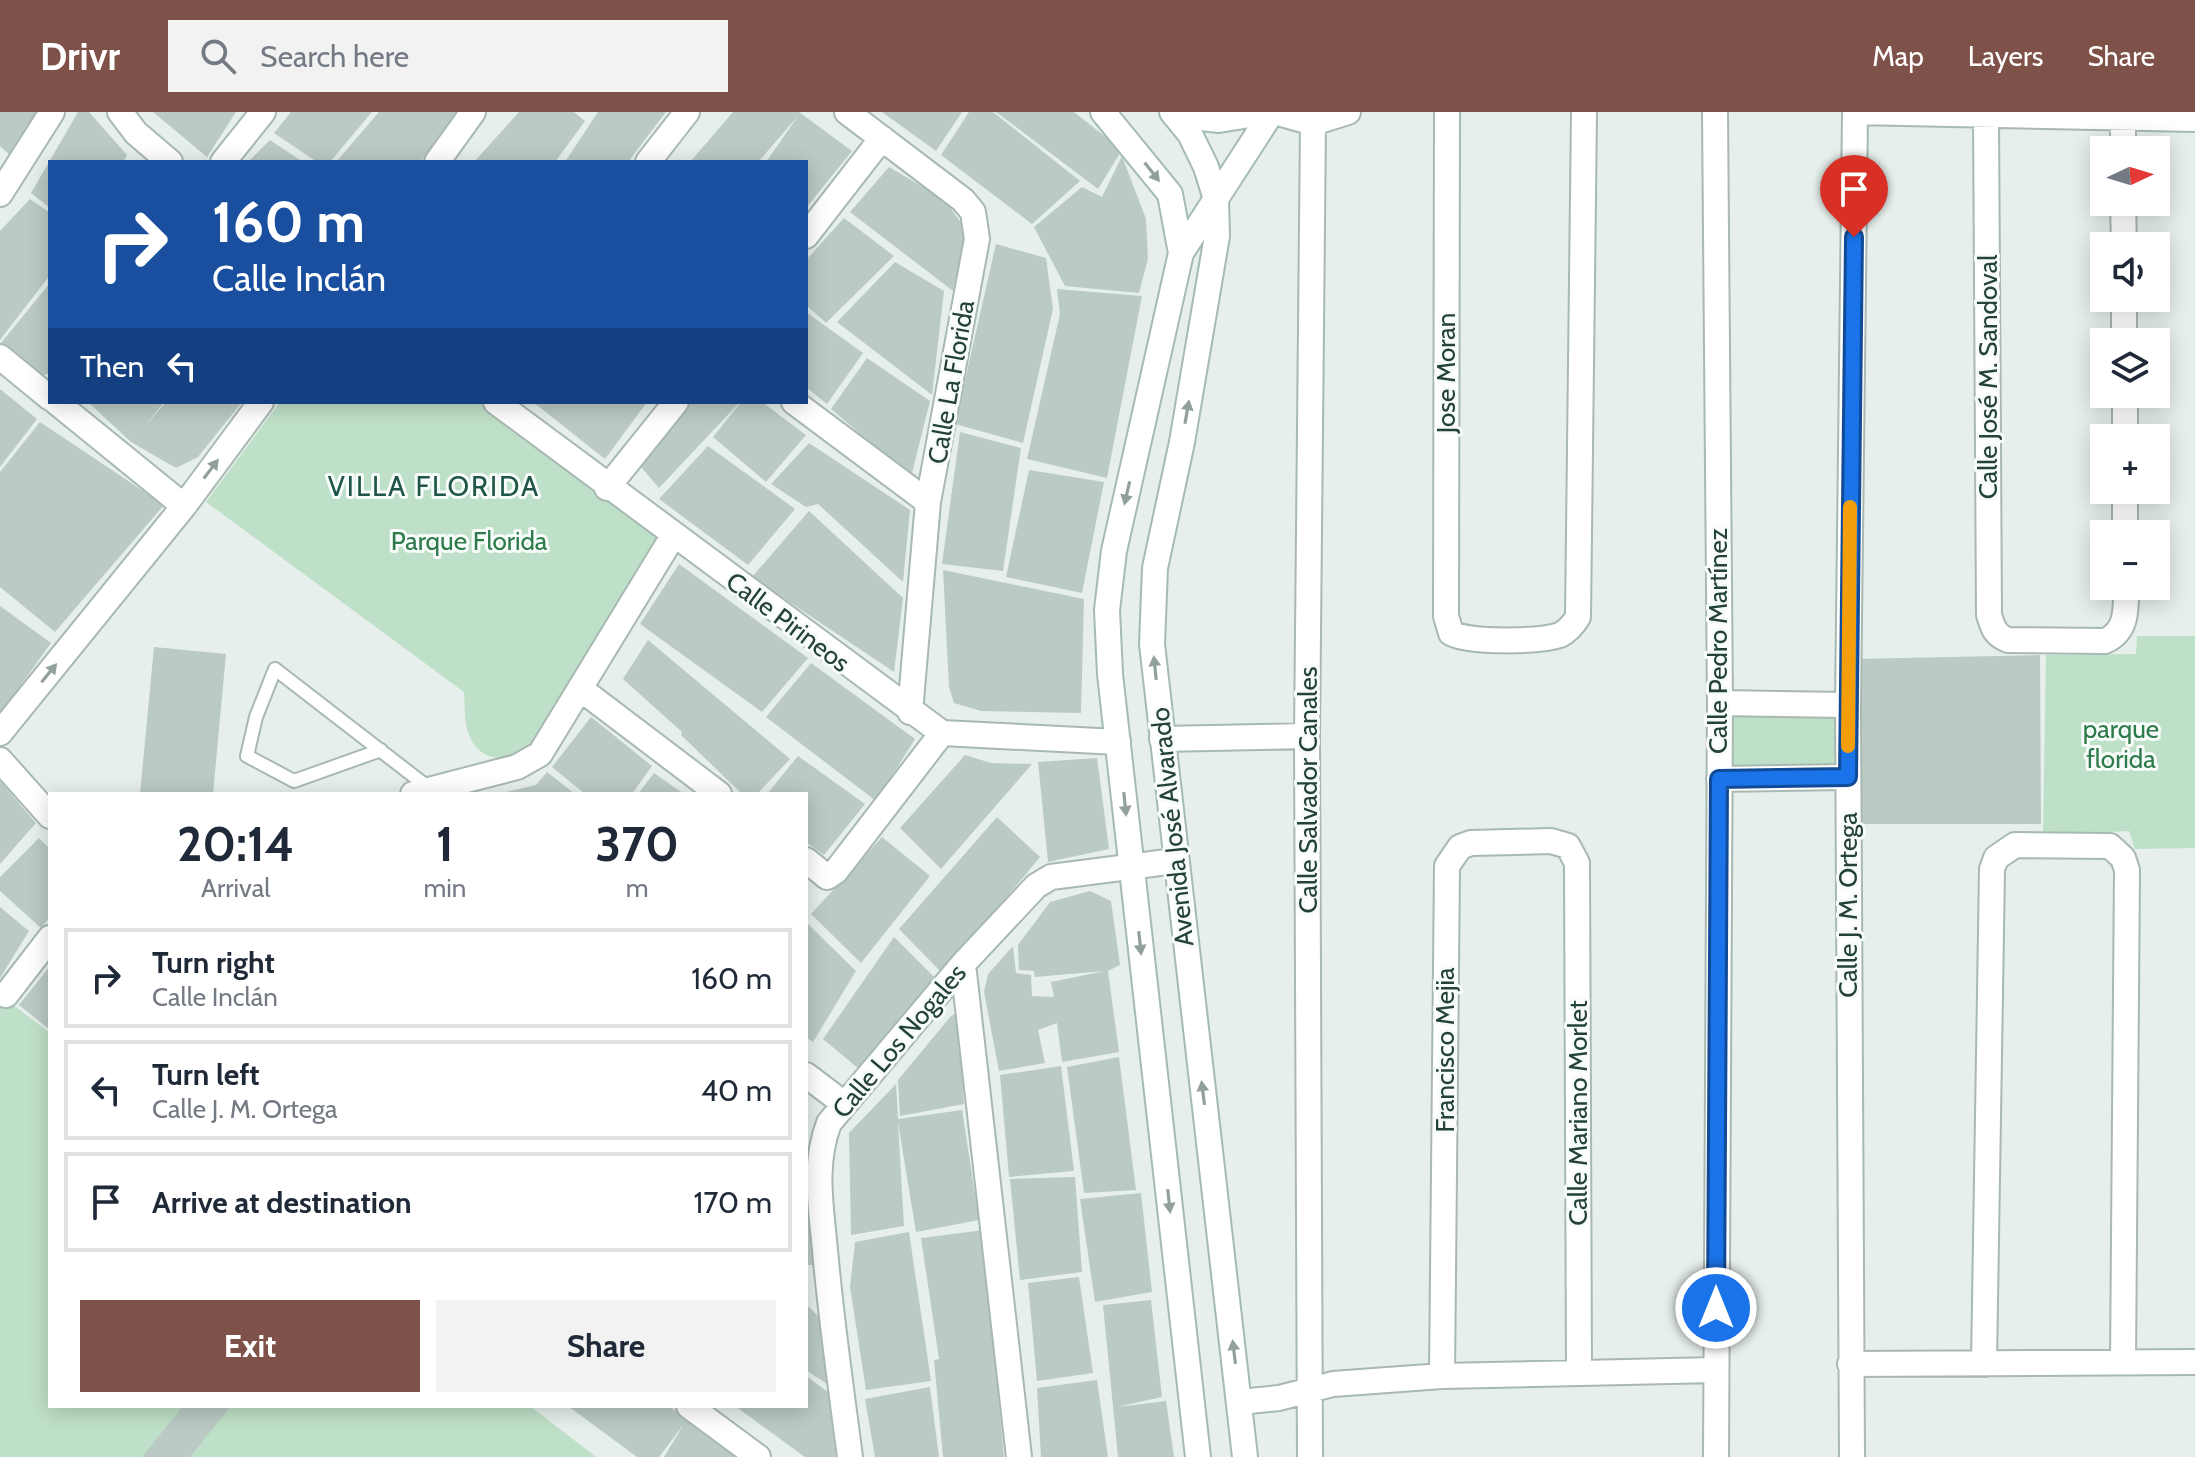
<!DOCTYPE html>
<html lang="en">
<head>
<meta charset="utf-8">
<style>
  body { margin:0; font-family:Cabin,sans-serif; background:#f2f2f3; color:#1f2937; height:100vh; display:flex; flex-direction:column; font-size:30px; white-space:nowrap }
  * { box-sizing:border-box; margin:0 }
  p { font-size:26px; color:#747a83 }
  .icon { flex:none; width:44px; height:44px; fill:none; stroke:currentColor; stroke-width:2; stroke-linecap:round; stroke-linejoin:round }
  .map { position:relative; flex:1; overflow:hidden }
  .details { position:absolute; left:48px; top:680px; width:760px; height:616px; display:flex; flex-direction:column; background:#fff; border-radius:0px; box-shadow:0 4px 20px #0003 }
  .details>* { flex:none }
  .guide { position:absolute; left:48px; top:48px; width:760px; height:244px; border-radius:0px; box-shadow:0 4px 20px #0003; background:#1a4fa0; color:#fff; overflow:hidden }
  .needle { width:52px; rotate:86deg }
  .fabs { position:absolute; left:2090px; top:24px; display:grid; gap:16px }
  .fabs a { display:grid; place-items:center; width:80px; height:80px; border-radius:0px; background:#fff; box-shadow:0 4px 20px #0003; font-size:40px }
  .pin { position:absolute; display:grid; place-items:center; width:68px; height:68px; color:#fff; margin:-82px -34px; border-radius:50% 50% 50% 0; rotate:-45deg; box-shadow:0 0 8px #0007 }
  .pin .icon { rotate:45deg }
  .me { position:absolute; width:88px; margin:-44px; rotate:0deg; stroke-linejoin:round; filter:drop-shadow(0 0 6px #0008) }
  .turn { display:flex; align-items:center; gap:28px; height:168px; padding:0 32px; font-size:36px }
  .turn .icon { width:104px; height:104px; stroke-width:2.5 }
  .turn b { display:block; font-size:56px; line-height:68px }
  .then { display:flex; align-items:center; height:76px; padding:0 32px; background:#0003; gap:16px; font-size:30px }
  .eta { display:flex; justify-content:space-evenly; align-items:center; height:136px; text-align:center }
  .eta b { font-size:48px; font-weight:700; line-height:56px }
  .primary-button { display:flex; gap:16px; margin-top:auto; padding:16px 32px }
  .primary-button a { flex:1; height:92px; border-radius:0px; background:#7f5249; color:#fff; font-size:32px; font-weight:700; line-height:92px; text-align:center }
  .primary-button a+a { background:#f2f2f3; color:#1f2937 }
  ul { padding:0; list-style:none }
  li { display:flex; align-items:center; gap:24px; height:100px; margin:0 16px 12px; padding:0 16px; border:4px solid #e0e1e3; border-radius:0px }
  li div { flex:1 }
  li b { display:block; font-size:30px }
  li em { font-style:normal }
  header { display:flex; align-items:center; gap:48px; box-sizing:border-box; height:112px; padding:0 40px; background:#7f5249; color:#fff }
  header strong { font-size:38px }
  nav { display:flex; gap:44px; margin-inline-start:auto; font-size:28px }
  .search { width:560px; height:72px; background:#f2f2f3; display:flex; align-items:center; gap:20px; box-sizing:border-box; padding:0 28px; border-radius:0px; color:#747a83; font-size:30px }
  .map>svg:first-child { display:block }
  .green { fill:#bfe0c8 }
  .building { fill:#bbcac4 }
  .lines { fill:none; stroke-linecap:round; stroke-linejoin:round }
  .lane-casing { stroke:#a8b8b2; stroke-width:16 }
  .street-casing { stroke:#a8b8b2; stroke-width:28 }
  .secondary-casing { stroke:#a4bbb3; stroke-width:28 }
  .lane { stroke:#fff; stroke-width:12 }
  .street { stroke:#fff; stroke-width:24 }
  .secondary { stroke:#fff; stroke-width:24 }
  .oneway { fill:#92a09c }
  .route-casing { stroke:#114b97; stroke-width:20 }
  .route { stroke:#1a73e8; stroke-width:14 }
  .slow { stroke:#f59e0b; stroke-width:14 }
  .labels { text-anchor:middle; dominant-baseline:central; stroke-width:6; stroke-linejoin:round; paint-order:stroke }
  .street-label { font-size:26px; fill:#24423a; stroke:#f7fbf9 }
  .park-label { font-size:26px; fill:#2d7a4b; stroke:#f7fbf9 }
  .neighbourhood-label { font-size:28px; letter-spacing:2px; fill:#1f5548; stroke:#f7fbf9 }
</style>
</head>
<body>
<header>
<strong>Drivr</strong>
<div class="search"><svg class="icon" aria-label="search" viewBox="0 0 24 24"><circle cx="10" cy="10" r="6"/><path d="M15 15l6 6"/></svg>Search here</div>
<nav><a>Map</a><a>Layers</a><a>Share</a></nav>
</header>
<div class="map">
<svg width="2195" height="1345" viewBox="0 0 2195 1345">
  <rect width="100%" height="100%" fill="#e6efeb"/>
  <!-- green -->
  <path class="green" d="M280 290H492L657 420V435L535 630C514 651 479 654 468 620 464 608 465 593 464 580L206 390Z
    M2137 524H2195V736L2135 737 2129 719 2043 724 2046 543 2136 542Z
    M1720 591 1848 593V665L1719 667Z
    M0 883 50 921V1294H530L596 1345H0Z"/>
  <!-- building -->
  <path class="building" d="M0 0H38L13 46 0 34Z
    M78 0H89L127 43 123 50H50V96L31 81Z
    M153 0H236L207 45Z
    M291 0H372L330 50H317L274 21Z
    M379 0H460L420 50H336Z
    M519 0H574L585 9 555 50H474Z
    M598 0H666L628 50H565Z
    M733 0H799L852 39 806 96V50H766L798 4 758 50H690Z
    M882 0H962L936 39Z
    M969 0H993L1080 69 1032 112 941 43Z
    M996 0H1074L1122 38 1098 77Z
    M270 28 303 50H248Z
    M1122 44 1146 107 1148 147 1139 181 1065 174 1034 115 1082 75 1102 85Z
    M889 55 945 88 966 118 953 179 850 100Z
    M30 87 50 101V163L0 228V119Z
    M844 106 894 144 826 211 806 193V148Z
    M996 132 1046 146 1053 197 1023 331 955 312Z
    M895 150 944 179 932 283 837 210Z
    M50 171V262L38 263 1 231Z
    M1057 177 1142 184 1107 366 1027 347 1060 202Z
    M806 200 863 241 827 292 806 275Z
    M867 246 930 289 911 365 831 297Z
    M0 277 37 307 0 355Z
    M88 290H164L146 313 166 290H242L198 345 176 356 131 330Z
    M533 290H647L605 347Z
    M685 290H740L659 376 636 349Z
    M741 290H762L806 323 766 370 713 325Z
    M40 310 164 393 55 520 0 475V360Z
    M960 320 1021 336 1003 459 942 452Z
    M809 331 910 398 903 470 818 392 806 395 771 372Z
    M708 334 795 397 748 453 659 387Z
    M1029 358 1104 370 1082 481 1006 465Z
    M809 399 903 486 894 560 752 465Z
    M679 452 808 546 762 600 640 512Z
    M943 458 1084 487 1081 601 981 599 954 591 949 575Z
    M0 494 51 531 0 602Z
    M648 528 790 647 757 682H742L681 623 682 620 623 567Z
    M154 535 226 542 213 682H140Z
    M2040 543 2041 712H1857L1856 547Z
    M811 551 915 627 876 689 766 605Z
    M591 605 652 654 632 682H585L552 655Z
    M965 643 991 651 1032 652 941 757 900 716Z
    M798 644 865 692 824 743 806 730V682H767Z
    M1097 646 1109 737 1048 750 1038 650Z
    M547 660 575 682H497L536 673Z
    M654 661 684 682H638Z
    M0 669 36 711 0 752Z
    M997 705 1040 745 943 862 899 817Z
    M882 725 930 764 861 851 811 802Z
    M39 726 50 737V805L41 816 0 779V765Z
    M1090 779 1111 789 1120 853 1108 859 1119 940 1062 950 1057 911 1038 918 1045 951 999 959 984 880 988 862 1013 834 1016 861 1031 863 1032 884 1054 885 1051 870 1105 859 1035 865 1034 859 1019 858 1018 833 1050 790Z
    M0 795 29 819 0 866Z
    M806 810 856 859 813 930 806 925Z
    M894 825 937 868 859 957 823 927Z
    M50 854V918L19 893Z
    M958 900 964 992 900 1004 898 968 951 904Z
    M1119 945 1136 1078 1084 1081 1067 955Z
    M1061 954 1074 1059 1009 1065 1000 963Z
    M896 972 898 1007 962 998 979 1108 916 1120 898 1010 904 1114 851 1123 849 1021Z
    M1075 1065 1082 1160 1020 1168 1010 1067Z
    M1141 1081 1152 1180 1095 1190 1080 1087Z
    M806 1103H808L813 1153H806Z
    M984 1118 1004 1345H943L934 1248 939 1247 921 1126Z
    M909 1120 931 1269 866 1278 850 1175 855 1130Z
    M1079 1165 1093 1261 1037 1269 1028 1171Z
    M1151 1188 1162 1285 1117 1295 1166 1289 1174 1345H1118L1103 1193Z
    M806 1192 819 1205 827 1272 806 1258Z
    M806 1264 828 1280 836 1345H805L735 1294H806Z
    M1097 1268 1108 1345H1041L1037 1276Z
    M930 1275 939 1345H875L865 1287Z
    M183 1294H231L190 1345H142Z
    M568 1294H669L735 1345H664L684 1312 659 1345H637Z"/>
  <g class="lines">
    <!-- lane casing -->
    <g class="lane-casing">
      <path id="lane" d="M381 638 294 669 247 644 256 605 275 557 429 676"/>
    </g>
    <!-- street casing -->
    <g class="street-casing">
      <path id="street" d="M120 0 136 21 170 50
        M847 0 963 88 973 100 977 127 928 390 910 600
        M1275 0 1313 11 1348 0
        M1447 0 1446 504 1451 521C1469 531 1540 530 1560 523 1568 519 1573 513 1578 505L1584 0
        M1715 0 1720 591 1716 1345
        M1855 0 2195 7
        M1986 3 1989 503C1993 516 1995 523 2008 528L2105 529C2128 519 2126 496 2126 474
        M2123 6V38
        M223 50 263 0
        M437 50 473 0
        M648 50 687 0
        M0 82 52 0
        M2123 90 2124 134
        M806 124 882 26
        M2124 186V230
        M0 245 50 286
        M2125 282V326
        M56 290 184 394
        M496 290 942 621 1118 630
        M794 290 928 390
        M607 376 676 290
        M2125 378V422
        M582 578 719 682
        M1720 591 1848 593
        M0 621 184 394 261 290
        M1162 627 1307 624
        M0 648 50 704
        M1719 667 1848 665
        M413 682 517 655 540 642 673 424
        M806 748 827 765 836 759 942 621
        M963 852 1019 1345
        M6 883 50 826
        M806 963 843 991
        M1850 1252 2195 1250
        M1984 1252 1992 757 1996 746 2015 733 2110 734 2123 746 2127 758 2123 1250
        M1442 1264 1447 754 1460 735 1471 731 1551 729 1568 734 1577 751 1579 1261
        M1240 1290 1279 1286 1333 1272 1442 1264 1715 1258
        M689 1294 758 1345
        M850 1345C841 1276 831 1207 825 1138 821 1094 813 1053 829 1011L963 852 1036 774 1051 765 1175 749
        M1310 1345 1307 624 1313 11
        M1852 1345 1848 593 1855 0"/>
    </g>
    <!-- secondary casing -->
    <g class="secondary-casing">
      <path id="secondary" d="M1103 0 1170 82 1181 141 1114 439 1107 498 1110 562 1198 1345
        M1172 0 1190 22 1206 55 1216 87 1217 124 1182 330 1155 456 1152 532 1245 1345
        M1176 3 1219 8 1268 0
        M1181 141 1272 0"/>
    </g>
    <!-- lane -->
    <use href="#lane" class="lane"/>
    <!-- street -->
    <use href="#street" class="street"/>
    <!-- secondary -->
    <use href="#secondary" class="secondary"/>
  </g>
  <!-- one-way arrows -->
  <defs><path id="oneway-solid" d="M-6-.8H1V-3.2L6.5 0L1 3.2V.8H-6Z" transform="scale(2)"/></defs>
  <g class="oneway">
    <use href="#oneway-solid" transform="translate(1152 60) rotate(52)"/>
    <use href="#oneway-solid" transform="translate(1187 300) rotate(-80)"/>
    <use href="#oneway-solid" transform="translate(211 357) rotate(-53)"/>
    <use href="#oneway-solid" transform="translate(1127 381) rotate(103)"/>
    <use href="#oneway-solid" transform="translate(1155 556) rotate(-96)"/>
    <use href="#oneway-solid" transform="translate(49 561) rotate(-51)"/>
    <use href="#oneway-solid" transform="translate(1125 692) rotate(84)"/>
    <use href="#oneway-solid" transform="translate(1140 831) rotate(84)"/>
    <use href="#oneway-solid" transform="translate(1203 981) rotate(-97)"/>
    <use href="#oneway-solid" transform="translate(1169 1089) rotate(84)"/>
    <use href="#oneway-solid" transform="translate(1234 1240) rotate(-97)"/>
  </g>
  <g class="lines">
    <!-- route casing -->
    <g class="route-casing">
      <path id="route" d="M1716 1196 1719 667 1848 665 1854 125"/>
    </g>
    <!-- route -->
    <use href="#route" class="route"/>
    <!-- slow -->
    <path class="slow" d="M1848 634 1850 395"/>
  </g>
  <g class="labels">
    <!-- street labels -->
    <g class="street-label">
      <text transform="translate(1446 261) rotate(-90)">Jose Moran</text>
      <text transform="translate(1988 265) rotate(-90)">Calle José M. Sandoval</text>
      <text transform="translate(951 270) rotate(-80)">Calle La Florida</text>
      <text transform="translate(788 510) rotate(37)">Calle Pirineos</text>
      <text transform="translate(1718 529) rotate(-90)">Calle Pedro Martínez</text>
      <text transform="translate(1308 678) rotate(-90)">Calle Salvador Canales</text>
      <text transform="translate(1172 715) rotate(-96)">Avenida José Alvarado</text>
      <text transform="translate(1848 793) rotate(-90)">Calle J. M. Ortega</text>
      <text transform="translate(899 929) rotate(-50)">Calle Los Nogales</text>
      <text transform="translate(1445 938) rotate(-90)">Francisco Mejia</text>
      <text transform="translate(1578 1001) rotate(-90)">Calle Mariano Morlet</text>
    </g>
    <!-- park labels -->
    <g class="park-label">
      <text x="469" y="429">Parque Florida</text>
      <text x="2121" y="617">parque<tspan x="2121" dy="30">florida</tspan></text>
    </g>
    <!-- neighbourhood labels -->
    <g class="neighbourhood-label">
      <text x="434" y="374">VILLA FLORIDA</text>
    </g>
  </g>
</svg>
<div class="fabs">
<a><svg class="needle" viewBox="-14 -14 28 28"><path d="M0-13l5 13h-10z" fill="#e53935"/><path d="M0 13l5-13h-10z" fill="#747a83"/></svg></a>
<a><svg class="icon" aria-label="sound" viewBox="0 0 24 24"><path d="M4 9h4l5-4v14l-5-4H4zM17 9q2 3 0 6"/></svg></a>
<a><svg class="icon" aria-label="layers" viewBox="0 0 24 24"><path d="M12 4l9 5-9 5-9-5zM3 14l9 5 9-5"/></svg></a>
<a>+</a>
<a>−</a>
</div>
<div class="pin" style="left:1854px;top:125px;background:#d93025"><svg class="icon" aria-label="arrive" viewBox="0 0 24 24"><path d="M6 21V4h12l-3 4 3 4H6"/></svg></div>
<svg class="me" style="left:1716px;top:1196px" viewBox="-20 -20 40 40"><circle r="17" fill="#1a73e8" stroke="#fff" stroke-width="3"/><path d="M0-11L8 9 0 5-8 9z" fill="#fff"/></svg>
<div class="guide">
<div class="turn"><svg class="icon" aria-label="right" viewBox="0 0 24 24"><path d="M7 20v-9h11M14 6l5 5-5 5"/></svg><div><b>160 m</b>Calle Inclán</div></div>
<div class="then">Then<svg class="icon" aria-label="left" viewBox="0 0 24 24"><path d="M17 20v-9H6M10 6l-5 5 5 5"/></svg></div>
</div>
<section class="details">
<div class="eta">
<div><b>20:14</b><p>Arrival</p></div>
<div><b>1</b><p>min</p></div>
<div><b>370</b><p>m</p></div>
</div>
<ul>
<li><svg class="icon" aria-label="right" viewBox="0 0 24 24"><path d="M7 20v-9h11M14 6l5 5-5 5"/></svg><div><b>Turn right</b><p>Calle Inclán</p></div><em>160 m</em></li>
<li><svg class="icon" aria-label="left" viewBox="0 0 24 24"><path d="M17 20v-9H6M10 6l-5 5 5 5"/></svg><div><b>Turn left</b><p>Calle J. M. Ortega</p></div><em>40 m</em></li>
<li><svg class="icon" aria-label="arrive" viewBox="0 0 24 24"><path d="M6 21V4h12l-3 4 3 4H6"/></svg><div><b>Arrive at destination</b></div><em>170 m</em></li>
</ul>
<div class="primary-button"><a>Exit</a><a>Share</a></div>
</section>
</div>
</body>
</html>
